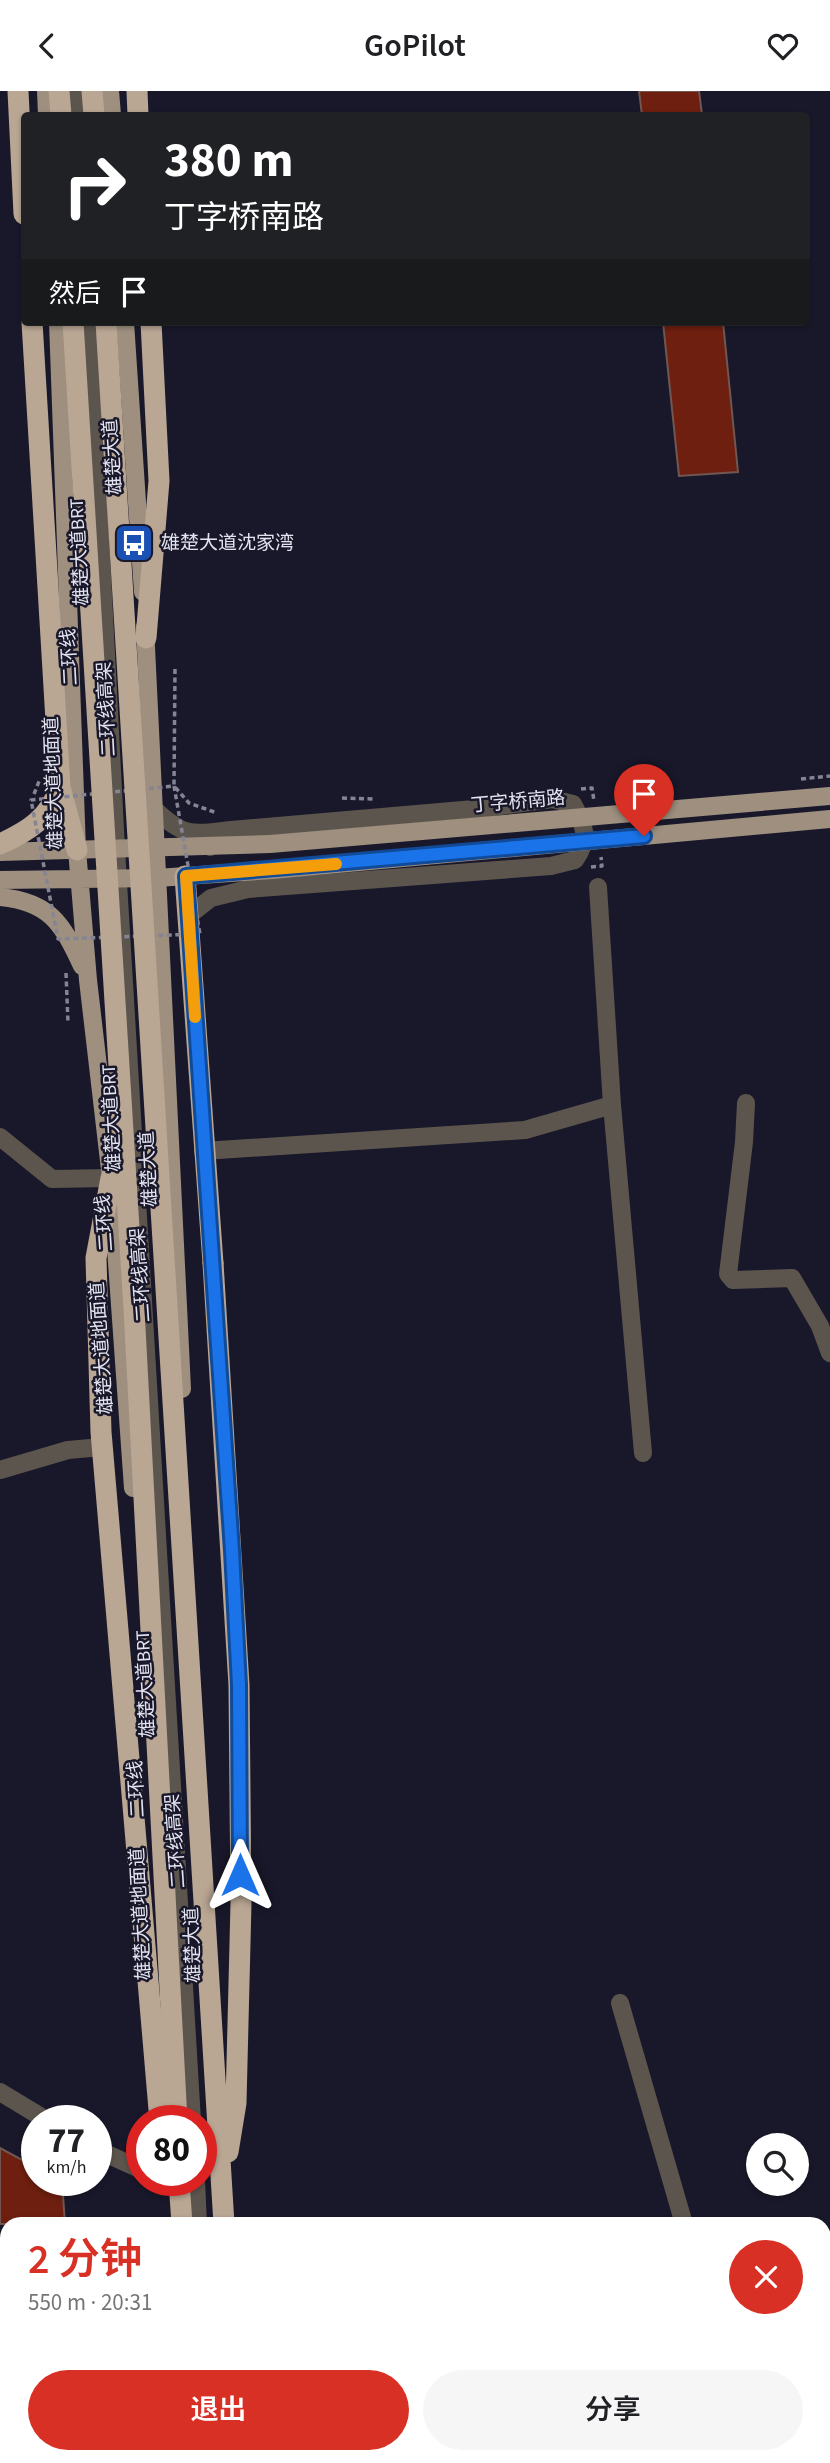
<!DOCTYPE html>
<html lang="zh">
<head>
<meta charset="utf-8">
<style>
  body { margin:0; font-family:"Source Sans 3","Noto Sans SC",sans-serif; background:#f6f6f6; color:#202124; height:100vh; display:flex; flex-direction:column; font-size:26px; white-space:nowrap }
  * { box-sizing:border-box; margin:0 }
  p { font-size:23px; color:#757577 }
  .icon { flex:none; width:38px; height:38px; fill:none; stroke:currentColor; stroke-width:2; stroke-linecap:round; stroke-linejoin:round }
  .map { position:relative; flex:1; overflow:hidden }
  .sheet { position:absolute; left:0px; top:2126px; width:831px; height:247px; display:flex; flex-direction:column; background:#fff; border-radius:21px 21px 0 0; box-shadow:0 2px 5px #0004 }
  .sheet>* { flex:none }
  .banner { position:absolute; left:21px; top:21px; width:789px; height:214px; border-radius:7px; box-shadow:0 2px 5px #0004; background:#202124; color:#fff; overflow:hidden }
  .fabs { position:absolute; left:746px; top:2042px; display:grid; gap:14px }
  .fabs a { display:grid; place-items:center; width:63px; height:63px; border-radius:50%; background:#fff; box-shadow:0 2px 5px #0004; font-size:35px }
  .speed { position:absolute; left:21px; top:2014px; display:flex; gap:14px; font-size:35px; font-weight:700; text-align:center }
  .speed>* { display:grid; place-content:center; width:91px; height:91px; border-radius:50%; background:#fff; box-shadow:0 2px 5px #0004; line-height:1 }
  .speed small { font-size:18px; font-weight:400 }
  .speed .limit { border:10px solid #d22; background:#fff; color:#111 }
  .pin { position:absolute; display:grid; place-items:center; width:60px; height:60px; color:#fff; margin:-72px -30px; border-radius:50% 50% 50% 0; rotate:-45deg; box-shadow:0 0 7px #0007 }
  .pin .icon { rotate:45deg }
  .me { position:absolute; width:77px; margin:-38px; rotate:0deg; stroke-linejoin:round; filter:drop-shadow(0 0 5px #0008) }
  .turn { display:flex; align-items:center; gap:24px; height:147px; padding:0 28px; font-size:32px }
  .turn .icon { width:91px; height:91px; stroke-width:2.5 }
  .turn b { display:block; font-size:49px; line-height:60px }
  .then { display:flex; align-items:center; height:66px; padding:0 28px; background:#0003; gap:14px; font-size:26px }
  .round { display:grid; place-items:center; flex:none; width:74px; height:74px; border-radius:37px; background:#f6f6f6 }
  .summary { display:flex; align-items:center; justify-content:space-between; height:119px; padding:0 28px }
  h1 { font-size:42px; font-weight:600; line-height:52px; color:#d93025 }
  .button { display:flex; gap:14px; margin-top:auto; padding:14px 28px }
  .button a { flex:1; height:80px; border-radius:42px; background:#d93025; color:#fff; font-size:28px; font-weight:600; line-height:80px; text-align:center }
  .button a+a { background:#f6f6f6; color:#202124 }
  header { display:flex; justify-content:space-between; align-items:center; height:91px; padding:0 28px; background:#fff; font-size:32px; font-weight:600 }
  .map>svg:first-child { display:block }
  .building { fill:#6e1f0f; stroke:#705751; stroke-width:2 }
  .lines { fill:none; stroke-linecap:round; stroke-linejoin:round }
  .path { stroke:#848493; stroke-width:3.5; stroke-dasharray:5 3.5; stroke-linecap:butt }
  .minor { stroke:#5c554d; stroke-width:18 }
  .major { stroke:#9e8f7f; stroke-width:18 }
  .highway { stroke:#b9a693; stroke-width:21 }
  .path-bridge { stroke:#848493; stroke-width:3.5; stroke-dasharray:5 3.5; stroke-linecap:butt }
  .major-bridge { stroke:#9e8f7f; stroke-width:18 }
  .highway-bridge { stroke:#b9a693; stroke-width:21 }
  .route-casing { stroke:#114b97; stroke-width:18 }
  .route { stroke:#1a73e8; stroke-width:12 }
  .slow { stroke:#f59e0b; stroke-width:12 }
  .labels { text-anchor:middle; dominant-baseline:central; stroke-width:5; stroke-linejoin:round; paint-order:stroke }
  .street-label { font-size:19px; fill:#e3e3f0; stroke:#19182a }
  .poi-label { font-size:19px; fill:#e3e3f0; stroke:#19182a; text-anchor:start }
</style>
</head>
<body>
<header><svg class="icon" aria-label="back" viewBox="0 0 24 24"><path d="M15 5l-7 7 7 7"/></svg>GoPilot<svg class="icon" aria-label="heart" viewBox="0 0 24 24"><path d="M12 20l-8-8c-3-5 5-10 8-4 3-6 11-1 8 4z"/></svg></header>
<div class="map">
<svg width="830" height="2372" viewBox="0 0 830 2372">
  <rect width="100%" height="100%" fill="#19182a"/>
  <!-- building -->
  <path class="building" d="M639 0H699L702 24H642Z
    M663 231H723L738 381 679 385Z
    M0 2057 37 2077V2090H62L65 2133H0Z"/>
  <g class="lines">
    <!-- path -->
    <path class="path" d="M175 578 174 695 189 712 217 722
      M801 688 830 685
      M581 698 592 697 594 710
      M34 703 40 688
      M342 707 374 708
      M591 776 602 775 601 766
      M66 882 68 932"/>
    <!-- minor -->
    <path class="minor" d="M77 0 78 24
      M89 231 116 758 192 2030
      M154 718C185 747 191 743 231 739
      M598 796 612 1014 643 1362
      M188 825 211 807 248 798 551 775 575 769C590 747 585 735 573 713L552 708 486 717 231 739 210 756
      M746 1012 744 1051 728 1183 733 1189 792 1187 820 1235 830 1262
      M0 1046 52 1088 111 1087
      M203 1060 525 1039 612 1014
      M0 1379 68 1359 102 1356
      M620 1912 684 2133
      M0 2001 48 2030
      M96 2058 142 2079
      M196 2090 198 2133
      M0 2212H7
      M212 2366V2372
      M740 2366 741 2372"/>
    <!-- major -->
    <path class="major" d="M46 0 47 24
      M110 0 112 24
      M58 231 77 759 88 889 111 1087 133 1397
      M125 231 143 501
      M145 536 182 1298
      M0 761 270 753
      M0 789 157 787 272 779
      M0 806C50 811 62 832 82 875
      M186 2366V2372"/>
    <!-- highway -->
    <path class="highway" d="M18 0 24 123
      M59 0 61 24
      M92 0 94 24
      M137 0 138 24
      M32 231 60 696 77 759
      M146 547 159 390 151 231
      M0 753C29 740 49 727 60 696
      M185 785 213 1172
      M111 1087 96 1167 101 1341 160 2030
      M179 2090 182 2133
      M200 2366V2372
      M235 2366V2372"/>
    <!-- path-bridge -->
    <path class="path-bridge" d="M174 695 200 843 58 848 31 709Z"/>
    <!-- major-bridge -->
    <path class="major-bridge" d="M270 753 830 705
      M272 779 830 728"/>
    <!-- highway-bridge -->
    <path class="highway-bridge" d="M73 231 134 1218 177 2030
      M106 231 224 2133
      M213 1172 239 1594 241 1812 236 2012 228 2061"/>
  </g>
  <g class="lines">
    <!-- route casing -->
    <g class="route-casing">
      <path id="route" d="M240 1784 239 1594 232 1460 186 785 644 745"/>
    </g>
    <!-- route -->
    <use href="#route" class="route"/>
    <!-- slow -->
    <path class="slow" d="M195 926 186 785 336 773"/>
  </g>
  <!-- icons -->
  <defs>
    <g id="bus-square" transform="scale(2.0125)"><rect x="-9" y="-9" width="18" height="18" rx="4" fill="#1a4fb4" stroke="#19182a"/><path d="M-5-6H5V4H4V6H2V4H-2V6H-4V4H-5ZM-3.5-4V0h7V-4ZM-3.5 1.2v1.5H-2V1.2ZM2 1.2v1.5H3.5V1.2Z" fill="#fff"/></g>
  </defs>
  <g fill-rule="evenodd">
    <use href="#bus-square" x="134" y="452"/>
  </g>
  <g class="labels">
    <!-- street labels -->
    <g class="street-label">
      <text transform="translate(113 366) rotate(-94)">雄楚大道</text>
      <text transform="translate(80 461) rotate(-93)">雄楚大道BRT</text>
      <text transform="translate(70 566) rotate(-93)">二环线</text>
      <text transform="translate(107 618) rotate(-93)">二环线高架</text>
      <text transform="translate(54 692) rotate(-92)">雄楚大道地面道</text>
      <text transform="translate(518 711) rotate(-5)">丁字桥南路</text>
      <text transform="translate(112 1027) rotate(-93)">雄楚大道BRT</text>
      <text transform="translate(149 1078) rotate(-93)">雄楚大道</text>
      <text transform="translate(105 1132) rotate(-94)">二环线</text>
      <text transform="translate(141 1184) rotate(-94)">二环线高架</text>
      <text transform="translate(102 1257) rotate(-94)">雄楚大道地面道</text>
      <text transform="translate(146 1593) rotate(-93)">雄楚大道BRT</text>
      <text transform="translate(137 1698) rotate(-93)">二环线</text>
      <text transform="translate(176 1750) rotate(-94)">二环线高架</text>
      <text transform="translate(141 1823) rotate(-93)">雄楚大道地面道</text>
      <text transform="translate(193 1854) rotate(-92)">雄楚大道</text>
    </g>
    <!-- poi labels -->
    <g class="poi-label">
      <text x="161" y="452">雄楚大道沈家湾</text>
    </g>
  </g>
</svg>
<div class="fabs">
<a><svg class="icon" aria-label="search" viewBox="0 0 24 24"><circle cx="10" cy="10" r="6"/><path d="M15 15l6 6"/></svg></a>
</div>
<div class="speed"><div>77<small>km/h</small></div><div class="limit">80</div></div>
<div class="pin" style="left:644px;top:745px;background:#d93025"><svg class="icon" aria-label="arrive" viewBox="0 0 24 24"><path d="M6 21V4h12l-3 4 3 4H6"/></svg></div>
<svg class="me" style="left:240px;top:1784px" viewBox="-20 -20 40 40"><path d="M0-17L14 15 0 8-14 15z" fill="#1a73e8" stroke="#fff" stroke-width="4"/></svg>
<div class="banner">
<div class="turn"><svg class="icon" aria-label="right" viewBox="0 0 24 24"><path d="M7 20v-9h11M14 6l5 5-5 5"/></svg><div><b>380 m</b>丁字桥南路</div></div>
<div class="then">然后<svg class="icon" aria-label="arrive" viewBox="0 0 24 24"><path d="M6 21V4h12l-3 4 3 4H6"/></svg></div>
</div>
<section class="sheet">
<div class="summary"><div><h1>2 分钟</h1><p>550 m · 20:31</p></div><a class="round" style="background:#d93025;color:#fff"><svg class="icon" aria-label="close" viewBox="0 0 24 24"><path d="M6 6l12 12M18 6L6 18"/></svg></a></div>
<div class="button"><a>退出</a><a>分享</a></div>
</section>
</div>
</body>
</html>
